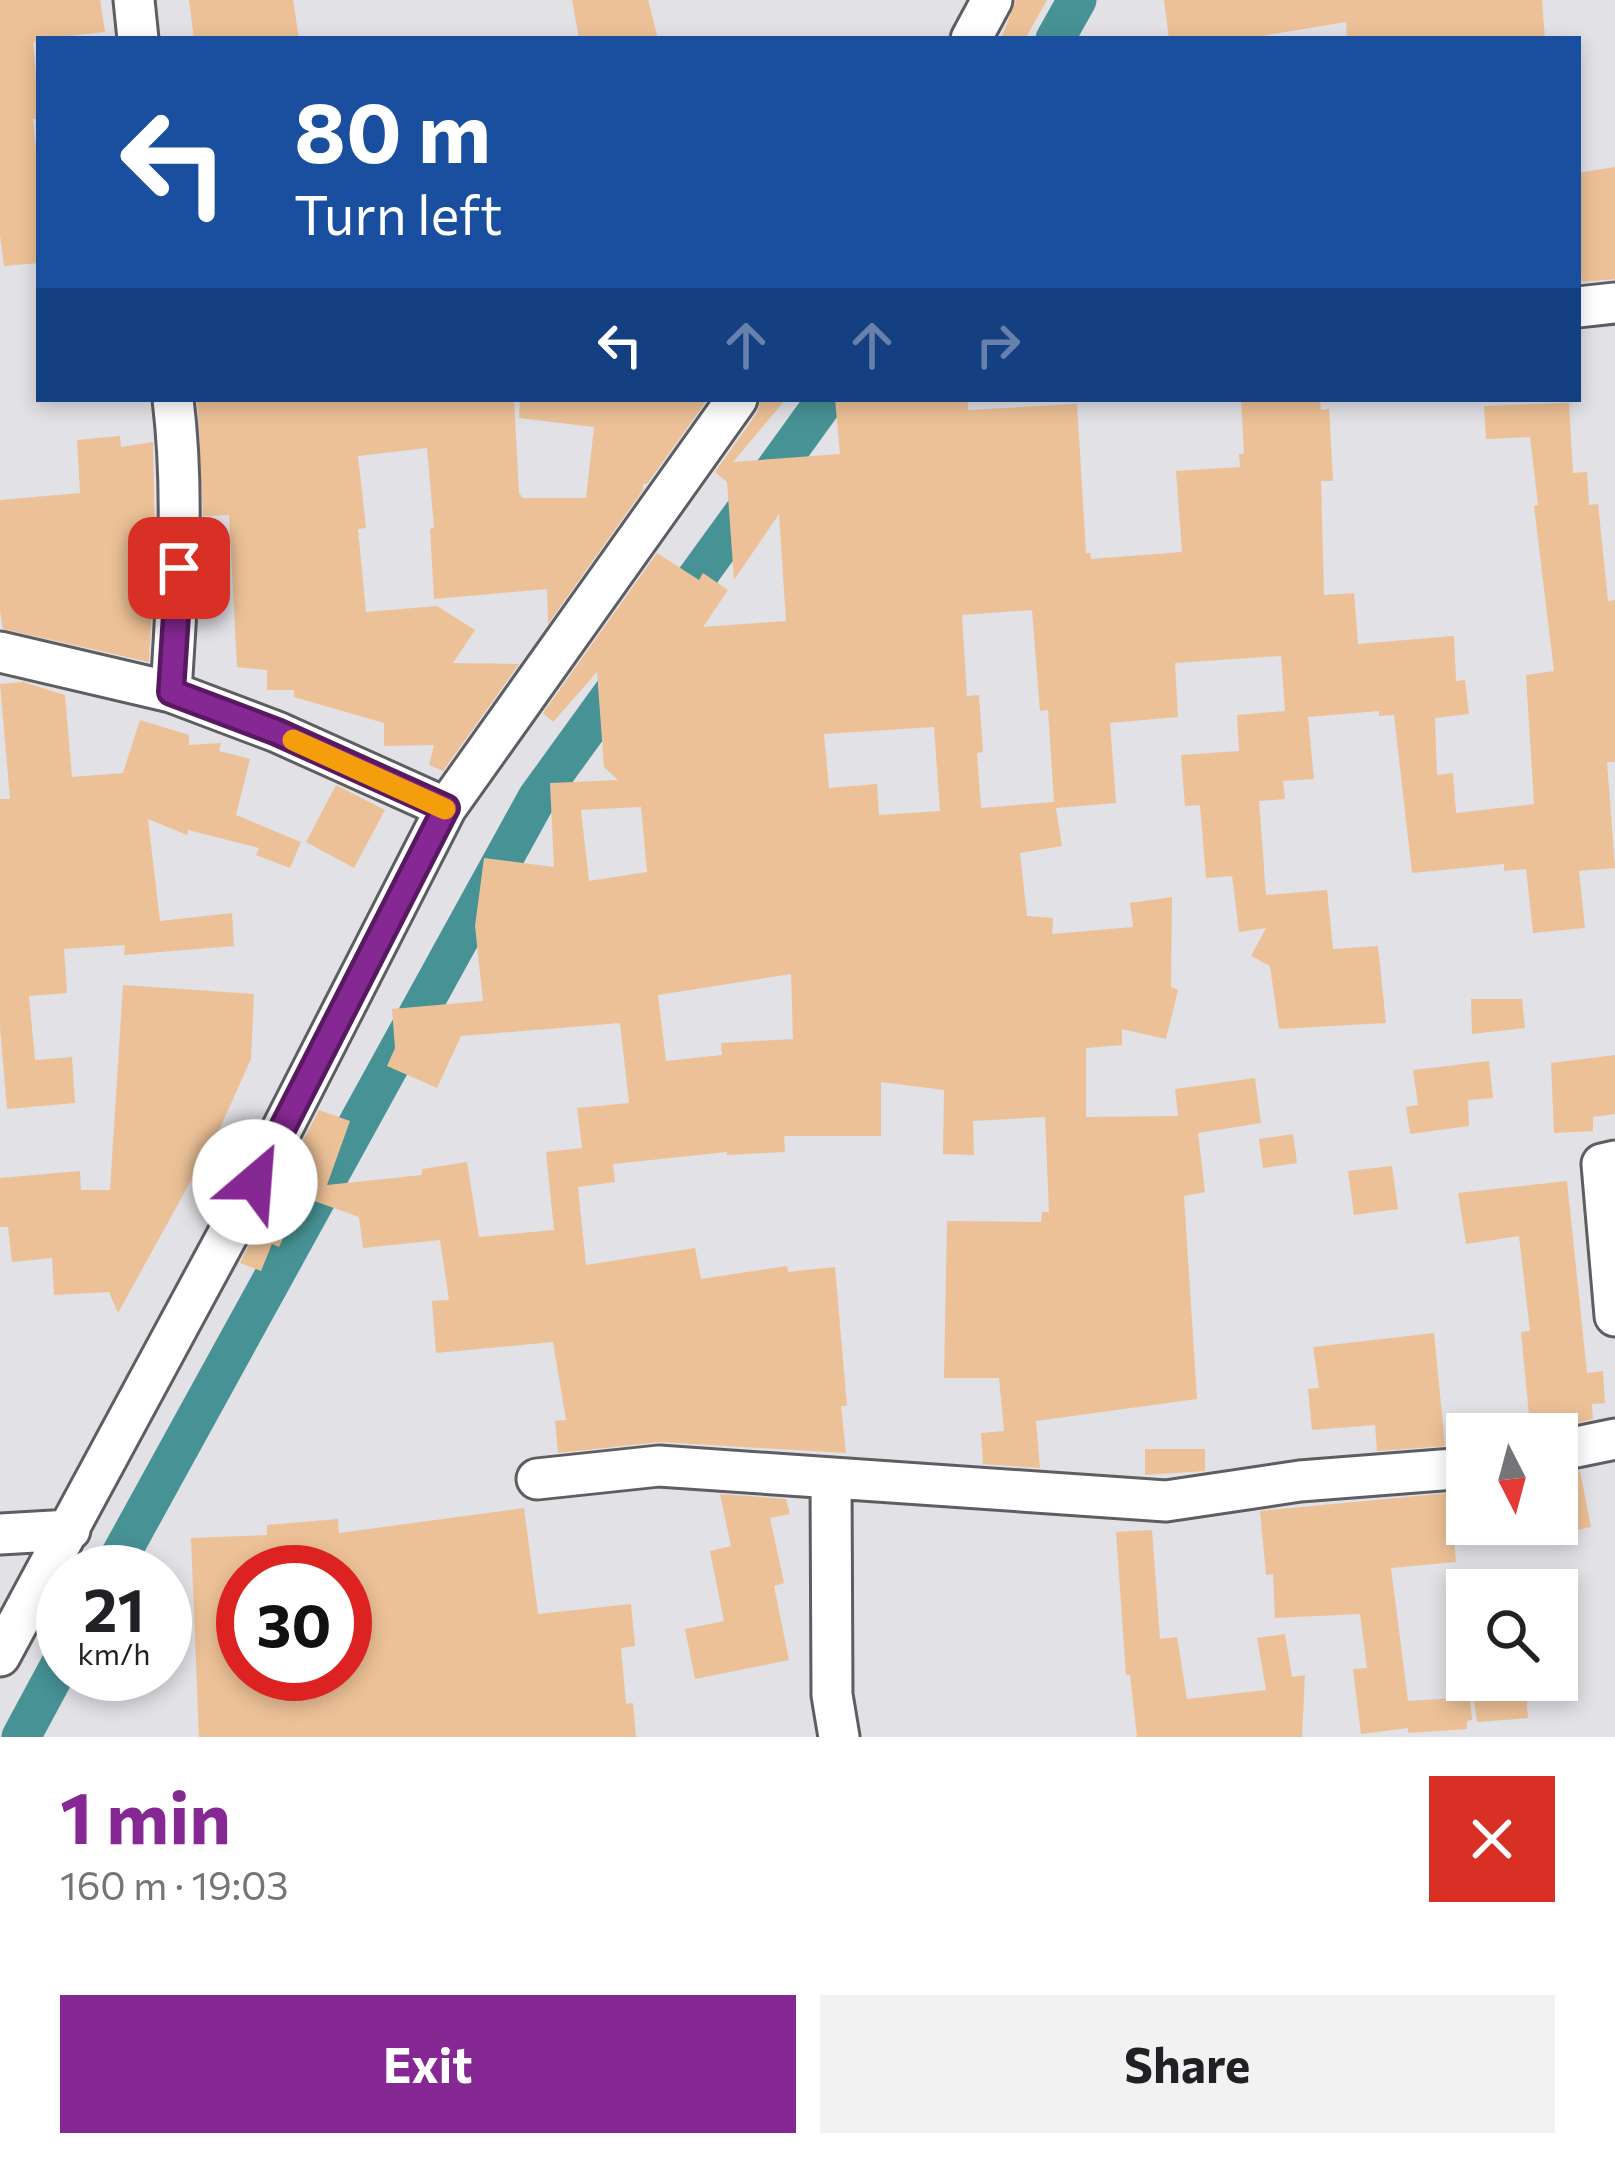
<!DOCTYPE html>
<html lang="en">
<head>
<meta charset="utf-8">
<style>
  body { margin:0; font-family:Commissioner,sans-serif; background:#f2f2f2; color:#202124; height:100vh; display:flex; flex-direction:column; font-size:45px; white-space:nowrap }
  * { box-sizing:border-box; margin:0 }
  p { font-size:39px; color:#757577 }
  .icon { flex:none; width:66px; height:66px; fill:none; stroke:currentColor; stroke-width:2; stroke-linecap:round; stroke-linejoin:round }
  .map { position:relative; height:1737px; overflow:hidden }
  .drawer { display:flex; flex-direction:column; background:#fff; flex:1 }
  .drawer>* { flex:none }
  .top-card { position:absolute; left:36px; top:36px; width:1545px; height:366px; border-radius:0px; box-shadow:0 6px 18px #0003; background:#1a4fa0; color:#fff; overflow:hidden }
  .needle { width:78px; rotate:174deg }
  .fabs { position:absolute; left:1446px; top:1413px; display:grid; gap:24px }
  .fabs a { display:grid; place-items:center; width:132px; height:132px; border-radius:0px; background:#fff; box-shadow:0 6px 18px #0003; font-size:60px }
  .speed { position:absolute; left:36px; top:1545px; display:flex; gap:24px; font-size:60px; font-weight:700; text-align:center }
  .speed>* { display:grid; place-content:center; width:156px; height:156px; border-radius:50%; background:#fff; box-shadow:0 6px 18px #0003; line-height:1 }
  .speed small { font-size:30px; font-weight:400 }
  .speed .limit { border:18px solid #d22; background:#fff; color:#111 }
  .pin { position:absolute; display:grid; place-items:center; width:102px; height:102px; color:#fff; margin:-51px; border-radius:24px; box-shadow:0 6px 18px #0006 }
  .me { position:absolute; width:132px; margin:-66px; rotate:27deg; stroke-linejoin:round; filter:drop-shadow(0 0 9px #0008) }
  .turn { display:flex; align-items:center; gap:42px; height:252px; padding:0 60px; font-size:54px }
  .turn .icon { width:156px; height:156px; stroke-width:2.5 }
  .turn b { display:block; font-size:84px; line-height:102px }
  .lanes { display:flex; align-items:center; height:114px; padding:0 60px; background:#0003; justify-content:center; gap:60px; direction:ltr }
  .lanes .off { opacity:.35 }
  .round { display:grid; place-items:center; flex:none; width:126px; height:126px; border-radius:0px; background:#f2f2f2 }
  .head { display:flex; align-items:center; justify-content:space-between; height:204px; padding:0 60px }
  h1 { font-size:72px; font-weight:700; line-height:90px; color:#862893 }
  .action { display:flex; gap:24px; margin-top:auto; padding:24px 60px }
  .action a { flex:1; height:138px; border-radius:0px; background:#862893; color:#fff; font-size:48px; font-weight:700; line-height:138px; text-align:center }
  .action a+a { background:#f2f2f2; color:#202124 }
  .map>svg:first-child { display:block }
  .lines { fill:none; stroke-linecap:round; stroke-linejoin:round }
  .canal { stroke:#479295; stroke-width:39 }
  .building { fill:#ecc197; fill-rule:evenodd }
  .minor-casing { stroke:#5e5e62; stroke-width:45 }
  .minor { stroke:#fff; stroke-width:39 }
  .route-casing { stroke:#571a60; stroke-width:30 }
  .route { stroke:#862893; stroke-width:21 }
  .slow { stroke:#f59e0b; stroke-width:21 }
</style>
</head>
<body>
<div class="map">
<svg width="1615" height="1737" viewBox="0 0 1615 1737">
  <rect width="100%" height="100%" fill="#e1e1e6"/>
  <g class="lines">
    <!-- canal -->
    <path class="canal" d="M1055 39 1077 0
      M666 620 826 399
      M111 1572 537 798 631 668
      M21 1737 63 1659"/>
  </g>
  <!-- building -->
  <path class="building" d="M0 0H100L105 32 39 39 33 43 39 109V119H33L39 178V263L4 266 0 235Z
    M189 0H293L299 39H194Z
    M572 0H648L658 39H579Z
    M1016 0H1047L1025 39H1001Z
    M1164 0H1542L1545 39H1347L1346 22 1243 39H1169Z
    M1615 167V279L1582 282 1578 258V173Z
    M197 399H514L519 493 523 498H586L594 427 519 418 520 399H708L647 484H643V490L548 624 547 589 434 599 430 529 434 528 427 448 358 456 366 528 358 529 366 612 437 606 475 630 453 663 519 664 443 771 429 765 434 745 384 746V723L294 697V690H267V670L237 667 229 515 203 516Z
    M761 399H786L733 462 840 454 835 399 968 401V410L1077 404 1086 553H1090L1091 559 1182 552 1176 471 1240 467 1239 454H1244L1241 399H1320L1321 410 1329 409 1333 481H1321L1324 595 1354 593 1358 644 1454 636 1456 681 1465 680 1469 714 1435 718 1437 775 1453 773 1456 813 1534 804 1526 675 1554 671 1534 506 1538 505 1530 437 1486 439 1484 406 1569 403 1573 473 1587 472 1589 505 1598 504 1608 601 1615 600V762H1607L1615 868 1579 871 1585 928 1533 933 1526 869 1504 871V864L1412 873 1394 715 1379 716V711L1308 717 1314 779 1283 781 1285 799 1259 801 1266 895 1327 890 1333 949 1378 946 1386 1023 1279 1029 1270 966 1251 956 1266 928 1239 932 1232 876 1206 878 1200 805 1185 806 1181 755 1239 751 1237 715 1285 711 1281 656 1175 663 1178 717 1110 723 1116 803 1056 808 1062 846 1020 853 1027 916 1053 918 1052 934 1133 927 1130 903 1172 897 1171 987 1178 990 1166 1039 1122 1029V1045L1086 1048V1117L1178 1116 1175 1089 1255 1078 1261 1123 1198 1133 1205 1192 1184 1196 1197 1399 1036 1421 1040 1468 983 1464 981 1433 1004 1431 999 1378H944L947 1221 1041 1222 1042 1212H1049L1045 1117 973 1121 974 1155 943 1154 944 1090 881 1082V1136H784L785 1152 727 1155V1152L613 1164 615 1182 578 1187 586 1265 695 1248 701 1279 787 1266 788 1272 835 1267 847 1406H841L846 1453 660 1442 558 1453 555 1421 566 1420 553 1342 436 1353 432 1301 449 1300 440 1240 363 1248 359 1217 303 1197 279 1247 272 1244 261 1271 240 1263 319 1110 350 1121 327 1185 422 1175V1169L467 1162 479 1237 554 1230 546 1152 582 1148 577 1108 629 1103 620 1023 461 1036 437 1088 387 1066 395 1048 392 1009 483 1001 475 926 484 858 554 867 550 783 618 780 604 767 597 672 553 722 543 713 657 553 699 580 703 573 728 590 703 627 786 621 779 514 734 580 727 482 715 472 757 413ZM1032 610 1040 711 1048 710 1054 802 981 808 977 753 983 752 979 695 967 696 962 615ZM934 727 940 811 879 815 877 784 829 788 824 734ZM641 807 647 872 589 881 581 810ZM791 974 793 1039 721 1043 722 1055 666 1061 658 995Z
    M120 436 121 447 153 442 155 545 149 662 3 629 0 611V500L80 493 77 440Z
    M23 682 65 695 72 777 123 773 140 720 189 735V745L221 743 219 751 250 759 236 815 301 842 290 868 256 855 259 848 188 830 187 835 148 819 160 921 232 913 234 946 124 955 125 945 64 949 67 993 29 996 35 1060 72 1057 75 1103 7 1109 0 1027V799H10L0 684Z
    M336 785 385 810 354 868 306 842Z
    M123 985 254 994 251 1059 220 1128 118 1313 109 1292 54 1295 52 1258 12 1262 8 1227H0V1178L80 1171 81 1190H110Z
    M1471 999H1522L1525 1028 1472 1034Z
    M1615 1055V1114L1593 1117V1131L1554 1133 1551 1063Z
    M1489 1061 1493 1098 1468 1100 1469 1126 1410 1134 1406 1107 1418 1105 1413 1070Z
    M1293 1134 1297 1163 1263 1168 1259 1139Z
    M1392 1166 1398 1209 1354 1215 1348 1171Z
    M1567 1181 1587 1373 1603 1371 1605 1403 1592 1404 1593 1419 1536 1434 1535 1414 1529 1415 1521 1332 1530 1331 1519 1236 1466 1244 1458 1193Z
    M1434 1333 1445 1446 1377 1451 1375 1425 1312 1430 1308 1389 1319 1388 1313 1347Z
    M1145 1449H1205V1471L1145 1475Z
    M1580 1471 1591 1527 1557 1534V1474Z
    M1449 1493 1456 1562 1391 1568 1408 1701 1470 1697 1472 1720 1467 1721V1729L1408 1733V1728L1361 1734 1353 1669 1367 1668 1360 1614 1275 1618 1273 1574 1266 1575 1260 1511Z
    M720 1494 786 1499 790 1514 770 1518 784 1583 774 1586 789 1660 695 1679 685 1629 724 1621 710 1551 731 1546Z
    M524 1508 538 1614 631 1604 635 1646 621 1648 626 1704 633 1703 636 1737H199L191 1538 267 1535V1525L338 1519 339 1533ZM238 1572H345V1674H242Z
    M1152 1530 1160 1639 1177 1637 1187 1699 1266 1690 1257 1638 1285 1634 1292 1677 1305 1675 1302 1737H1137L1130 1675H1126L1116 1532Z
    M1471 1680H1525L1528 1718 1477 1722Z"/>
  <g class="lines">
    <!-- minor casing -->
    <g class="minor-casing">
      <path id="minor" d="M134 0 138 39
        M971 39 992 0
        M1578 307 1615 303
        M0 652 171 692 277 732 446 808
        M171 692C177 593 185 498 173 399
        M1615 1161 1602 1164 1615 1316
        M1557 1451 1615 1439
        M831 1478 832 1695 839 1737
        M537 1479 659 1466 1166 1501 1300 1481 1467 1468
        M0 1534 70 1530
        M0 1656 234 1223 446 808 737 399"/>
    </g>
    <!-- minor -->
    <use href="#minor" class="minor"/>
  </g>
  <g class="lines">
    <!-- route casing -->
    <g class="route-casing">
      <path id="route" d="M179 568 171 692 277 732 446 808 255 1182"/>
    </g>
    <!-- route -->
    <use href="#route" class="route"/>
    <!-- slow -->
    <path class="slow" d="M293 740 445 809"/>
  </g>
</svg>
<div class="fabs">
<a><svg class="needle" viewBox="-14 -14 28 28"><path d="M0-13l5 13h-10z" fill="#e53935"/><path d="M0 13l5-13h-10z" fill="#757577"/></svg></a>
<a><svg class="icon" aria-label="search" viewBox="0 0 24 24"><circle cx="10" cy="10" r="6"/><path d="M15 15l6 6"/></svg></a>
</div>
<div class="speed"><div>21<small>km/h</small></div><div class="limit">30</div></div>
<div class="pin" style="left:179px;top:568px;background:#d93025"><svg class="icon" aria-label="arrive" viewBox="0 0 24 24"><path d="M6 21V4h12l-3 4 3 4H6"/></svg></div>
<svg class="me" style="left:255px;top:1182px" viewBox="-20 -20 40 40"><circle r="19" fill="#fff"/><path d="M0-13L10 11 0 6-10 11z" fill="#862893"/></svg>
<div class="top-card">
<div class="turn"><svg class="icon" aria-label="left" viewBox="0 0 24 24"><path d="M17 20v-9H6M10 6l-5 5 5 5"/></svg><div><b>80 m</b>Turn left</div></div>
<div class="lanes"><svg class="icon" aria-label="left" viewBox="0 0 24 24"><path d="M17 20v-9H6M10 6l-5 5 5 5"/></svg><svg class="icon off" aria-label="ahead" viewBox="0 0 24 24"><path d="M12 20V5M6 11l6-6 6 6"/></svg><svg class="icon off" aria-label="ahead" viewBox="0 0 24 24"><path d="M12 20V5M6 11l6-6 6 6"/></svg><svg class="icon off" aria-label="right" viewBox="0 0 24 24"><path d="M7 20v-9h11M14 6l5 5-5 5"/></svg></div>
</div>
</div>
<section class="drawer">
<div class="head"><div><h1>1 min</h1><p>160 m · 19:03</p></div><a class="round" style="background:#d93025;color:#fff"><svg class="icon" aria-label="close" viewBox="0 0 24 24"><path d="M6 6l12 12M18 6L6 18"/></svg></a></div>
<div class="action"><a>Exit</a><a>Share</a></div>
</section>
</body>
</html>
